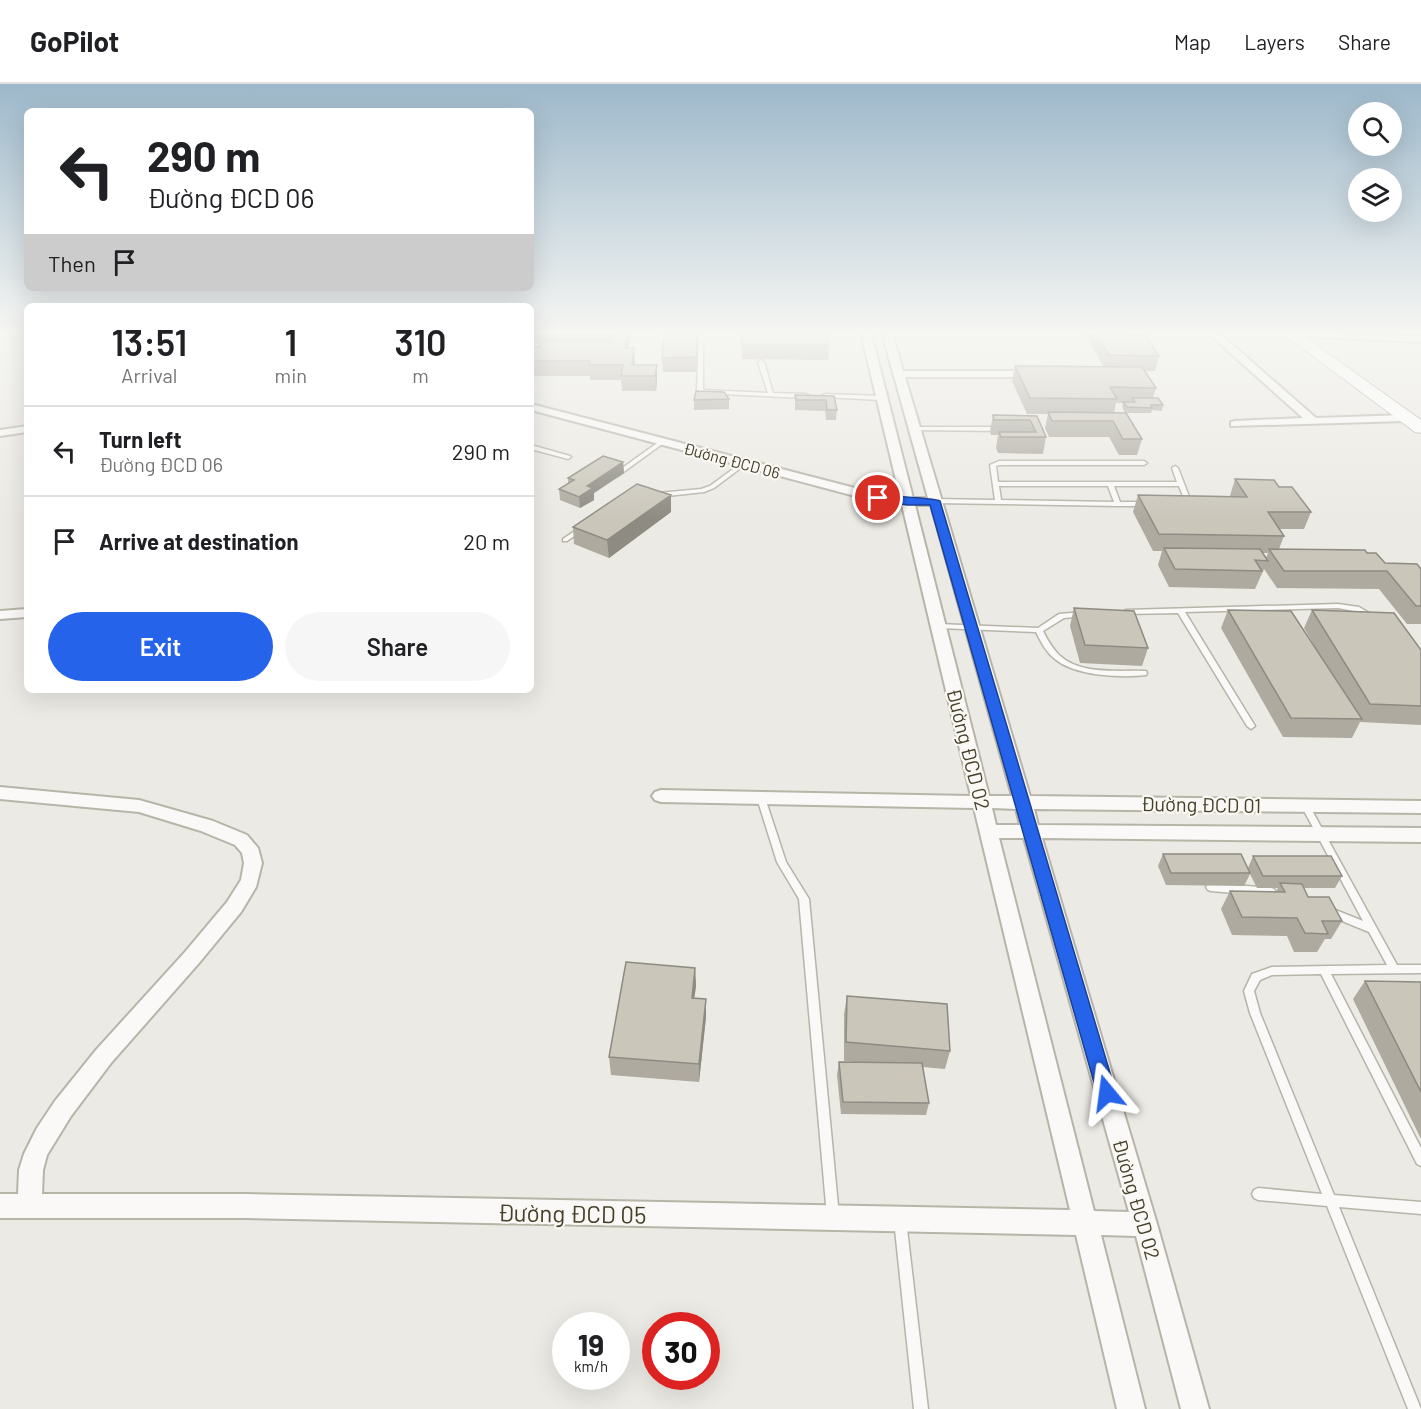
<!DOCTYPE html>
<html lang="en">
<head>
<meta charset="utf-8">
<style>
  body { margin:0; font-family:Barlow,sans-serif; background:#f6f6f6; color:#202124; height:100vh; display:flex; flex-direction:column; font-size:22px; white-space:nowrap }
  * { box-sizing:border-box; margin:0 }
  p { font-size:20px; color:#757577 }
  .icon { flex:none; width:33px; height:33px; fill:none; stroke:currentColor; stroke-width:2; stroke-linecap:round; stroke-linejoin:round }
  .map { position:relative; flex:1; overflow:hidden }
  .drawer { position:absolute; left:24px; top:219px; width:510px; height:390px; display:flex; flex-direction:column; background:#fff; border-radius:9px; box-shadow:0 6px 24px #0002 }
  .drawer>* { flex:none }
  .guide { position:absolute; left:24px; top:24px; width:510px; height:183px; border-radius:9px; box-shadow:0 6px 24px #0002; background:#fff; color:#202124; overflow:hidden }
  .fabs { position:absolute; left:1348px; top:18px; display:grid; gap:12px }
  .fabs a { display:grid; place-items:center; width:54px; height:54px; border-radius:50%; background:#fff; box-shadow:0 6px 24px #0002; font-size:30px }
  .speed { position:absolute; left:552px; top:1228px; display:flex; gap:12px; font-size:30px; font-weight:700; text-align:center }
  .speed>* { display:grid; place-content:center; width:78px; height:78px; border-radius:50%; background:#fff; box-shadow:0 6px 24px #0002; line-height:1 }
  .speed small { font-size:15px; font-weight:400 }
  .speed .limit { border:9px solid #d22; background:#fff; color:#111 }
  .pin { position:absolute; display:grid; place-items:center; width:51px; height:51px; color:#fff; margin:-26px; border:3px solid #fff; border-radius:50%; box-shadow:0 2px 6px #0007 }
  .me { position:absolute; width:66px; margin:-33px; rotate:344deg; stroke-linejoin:round; filter:drop-shadow(0 0 4px #0008) }
  .turn { display:flex; align-items:center; gap:21px; height:126px; padding:0 24px; font-size:27px }
  .turn .icon { width:78px; height:78px; stroke-width:2.5 }
  .turn b { display:block; font-size:42px; line-height:51px }
  .then { display:flex; align-items:center; height:57px; padding:0 24px; background:#0003; gap:12px; font-size:22px }
  .eta { display:flex; justify-content:space-evenly; align-items:center; height:102px; text-align:center }
  .eta b { font-size:36px; font-weight:600; line-height:42px }
  .primary-button { display:flex; gap:12px; margin-top:auto; padding:12px 24px }
  .primary-button a { flex:1; height:69px; border-radius:36px; background:#2563eb; color:#fff; font-size:24px; font-weight:600; line-height:69px; text-align:center }
  .primary-button a+a { background:#f6f6f6; color:#202124 }
  ul { padding:0; list-style:none }
  li { display:flex; align-items:center; gap:18px; height:90px; padding:0 24px; border-top:2px solid #e0e0e0 }
  li div { flex:1 }
  li b { display:block; font-size:22px }
  li em { font-style:normal }
  header { display:flex; align-items:center; gap:36px; box-sizing:border-box; height:84px; padding:0 30px; background:#fff; border-bottom:2px solid #e0e0e0 }
  header strong { font-size:28px }
  nav { display:flex; gap:33px; margin-inline-start:auto; font-size:21px }
  .map>svg:first-child { display:block }
  .lines { fill:none; stroke-linecap:round; stroke-linejoin:round }
  .lane-casing { stroke:#b7b4a8; stroke-width:3 }
  .street-casing { stroke:#b7b4a8; stroke-width:4 }
  .primary-casing { stroke:#b9b3a2; stroke-width:2 }
  .lane { fill:#faf9f7; fill-rule:evenodd }
  .street { fill:#faf9f7; fill-rule:evenodd }
  .primary { fill:#fff; fill-rule:evenodd }
  .wall { fill:#aeaaa0; fill-rule:evenodd }
  .shaded-wall { fill:#8d8b82 }
  .building { fill:#cac6ba; stroke:#8d8b82; stroke-width:1.5 }
  .route { fill:#2563eb; stroke:#184099; stroke-width:1.5 }
  .labels { text-anchor:middle; dominant-baseline:central; stroke-width:4.5; stroke-linejoin:round; paint-order:stroke }
  .far-street-label { font-size:16px; fill:#46402a; stroke:#f9f8f4 }
  .street-label { font-size:20px; fill:#46402a; stroke:#f9f8f4 }
  .near-street-label { font-size:24px; fill:#46402a; stroke:#f9f8f4 }
</style>
</head>
<body>
<header>
<strong>GoPilot</strong>
<nav><a>Map</a><a>Layers</a><a>Share</a></nav>
</header>
<div class="map">
<svg width="1421" height="1325" viewBox="0 0 1421 1325">
  <rect width="100%" height="100%" fill="#eceae4"/>
  <g class="lines">
    <!-- lane casing -->
    <g class="lane-casing">
      <path id="lane" d="M699 249H703V305L704 306 768 309 758 278 761 276 764 278 773 309 806 310 809 312 806 314 701 309 697 306Z
        M825 310 881 312 884 314 881 316 823 313 822 312Z
        M914 343H1001L1004 345 1001 347 912 346 911 345Z
        M660 357 665 358 618 392H614V390Z
        M531 361 570 372 571 373 568 375 531 365Z
        M744 377 746 378V380L714 404 704 408 658 413 655 411 658 409 701 405 710 402Z
        M999 377H1144L1147 379 1144 381H1000L996 382 998 398H1177L1172 384 1175 382 1178 384 1190 415 1186 420H1182L1181 419 1184 415 1179 402H1114L1120 418H1145L1148 420 1145 422H1118L935 419 932 417 935 415 995 416 990 381ZM999 402H1108L1114 418 1001 416Z
        M582 442 584 443V445L567 457H563V455Z
        M1338 520 1359 523 1376 533 1372 535 1354 527 1338 524 1185 528 1255 642 1251 645 1247 642 1178 529 1126 530 1122 528 1126 526Z
        M1083 528H1086L1087 530 1086 532 1064 534 1043 547C1047 555 1052 564 1059 571 1081 591 1116 586 1143 587H1146L1147 589 1146 591C1121 594 1075 592 1055 575 1046 568 1041 558 1036 548L938 544 934 542 938 540 1038 544 1059 530Z
        M761 711 764 712 765 714 786 778 809 815 839 1132 837 1136 833 1138 829 1136 827 1132 799 815 777 778 757 714 758 712Z
        M1305 718 1308 719 1309 721 1397 881H1421V889L1331 890 1421 1064V1082L1417 1080 1321 890 1272 891 1260 896 1254 907 1260 929 1334 1111 1421 1118V1130L1339 1123 1421 1325H1408L1327 1122 1258 1116 1254 1114 1252 1110 1254 1106 1258 1104 1322 1110 1250 929 1244 907 1252 890 1272 883 1387 881 1369 848 1325 830 1323 827 1325 824 1328 823 1363 837 1301 721 1302 719Z
        M1211 799 1271 804 1274 805 1276 808 1274 811 1271 812 1211 807 1208 806 1206 803 1208 800Z
        M900 1130 904 1132 906 1136 928 1325H914L894 1136 896 1132Z"/>
    </g>
    <!-- street casing -->
    <g class="street-casing">
      <path id="street" d="M861 249H871L913 414H928L882 249H892L903 287H1035L1040 290 1035 293H905L1030 712 1421 717V729L1034 725 1038 741 1421 744V758L1042 754 1157 1140 1209 1325H1181L1136 1152 1101 1151 1145 1325H1117L1076 1151 247 1134H0V1110H18L19 1086 24 1070 37 1044 55 1017 96 966 185 868 227 818 241 796 244 779 242 769 235 761 201 747 139 728 0 715V703L139 716 213 737 247 751 258 764 262 779 256 803 241 828 199 879 111 979 71 1032 47 1071 43 1086 42 1110H247L1070 1126 974 724 661 718 655 716 652 712 655 708 661 706 971 712 902 421 874 417 531 326V320L878 410 900 413ZM915 421H931L1012 712H989ZM992 724 1016 725 1020 741H996ZM999 754H1024L1129 1128 1094 1127Z
        M1208 249H1219L1316 334 1406 331 1412 334 1406 337 1231 342V338L1235 337 1303 334Z
        M1293 249 1421 252V258L1298 252Z
        M27 342V348L0 352V346Z
        M27 525V533L0 535V527Z"/>
    </g>
    <!-- primary casing -->
    <g class="primary-casing">
      <path id="primary" d="M1282 249H1299L1421 336V349L1415 348Z"/>
    </g>
    <!-- lane -->
    <use href="#lane" class="lane"/>
    <!-- street -->
    <use href="#street" class="street"/>
    <!-- primary -->
    <use href="#primary" class="primary"/>
  </g>
  <!-- wall -->
  <path class="wall" d="M531 249H630L628 264 635 281H657V296L656 307H622L621 296H590V292H531V263H540L541 260H531Z
    M697 249V288H663L662 274Z
    M741 249H827L829 261 828 276 742 275Z
    M1085 249H1139L1159 272 1155 287H1145L1156 304 1153 314 1163 321 1162 327 1152 326 1151 329H1126L1142 355 1137 371H1119L1109 353H1049L1045 344 1048 330H1027L1012 297 1015 282H1103ZM1116 319H1123L1122 323 1125 329H1114Z
    M795 311 834 312 837 326 836 336H826L825 327 795 326Z
    M729 315V325L694 326V316Z
    M993 331 1037 332 1046 353 1043 370 998 369 996 364 998 351H991L990 347Z
    M623 378 624 389 594 409V416L580 424 560 416 559 405 568 400V394Z
    M1235 395 1279 403 1311 428 1304 445H1280L1284 452 1279 465 1367 469 1385 479 1421 485V540H1407L1379 505 1277 504 1264 485 1255 505 1169 503 1158 481 1162 467H1153L1133 428 1138 411 1230 412ZM1263 469H1268L1266 474Z
    M671 411V428L609 474 574 460 573 443Z
    M1074 524 1148 564 1142 582 1080 579 1070 542Z
    M1228 526 1318 568 1304 544 1312 526 1421 566V641L1360 638 1352 654 1283 653 1221 544Z
    M1163 770 1248 784 1253 772 1342 792 1335 804H1304L1308 813 1342 837 1331 855H1325L1317 868H1294L1287 852 1232 851 1221 825 1230 807 1276 808 1278 804H1257L1250 790 1244 802 1166 801 1158 782Z
    M695 884 696 902 694 914 706 933 699 998 611 991 609 973Z
    M1365 897 1421 898V1055L1353 915Z
    M847 912 950 967 945 985 923 983 929 1019 926 1031 841 1030 837 991 839 978 866 979 844 977V930Z"/>
  <!-- shaded-wall -->
  <path class="shaded-wall" d="M628 249H630L626 279 625 264Z
    M634 264 635 279 634 292 632 281Z
    M657 281V296L656 307 655 292Z
    M623 378 624 389 594 409V416L580 424 579 413 587 402Z
    M671 411V428L609 474 607 456Z
    M695 884 696 902 692 932V914Z
    M706 915V933L699 998V980Z"/>
  <!-- building -->
  <path class="building" d="M612 249H628L625 264H634L632 281H657L655 292H621L623 281H589L590 277H531V263H540L541 257H610Z
    M664 249H697V273L662 274Z
    M742 249H827L829 261H742Z
    M1096 249 1145 250 1159 272 1109 271Z
    M1015 282 1142 283 1156 304 1110 303 1117 315 1030 314Z
    M696 307 724 308 729 315 694 316Z
    M795 311 834 312 837 326H827L826 316H796Z
    M1132 314H1158L1163 321H1151L1152 324 1127 323 1123 318H1135Z
    M1048 328 1126 329 1142 355H1123L1113 337H1052Z
    M993 331 1037 332 1046 353H1001L999 348H1036L1030 336H994Z
    M603 372 623 378 587 402 593 404 579 413 559 405 574 396 568 394Z
    M1235 395 1274 396 1279 403H1292L1311 428H1268L1284 452 1159 450 1138 411 1247 413Z
    M637 400 671 411 607 456 573 443Z
    M1164 464 1260 465 1268 477 1255 476 1262 487 1175 485Z
    M1269 465 1365 466 1367 469H1376L1385 479 1417 480 1421 485V522H1416L1387 487H1284Z
    M1074 524 1134 527 1148 564 1085 561Z
    M1228 526 1291 527 1362 635 1291 634Z
    M1312 526 1394 529 1421 566V622L1370 620Z
    M1163 770H1241L1250 789H1171Z
    M1253 772H1331L1342 792H1263Z
    M1280 799 1302 800 1308 813H1329L1342 837H1322L1328 850 1305 849 1297 834 1242 833 1230 807 1285 808Z
    M626 878 695 884 692 914 706 915 699 980 609 973Z
    M1365 897 1421 898V1008Z
    M847 912 947 920 950 967 846 958Z
    M839 978 922 979 929 1019 843 1018Z"/>
  <!-- sky -->
  <linearGradient id="sky" x2="0" y2="1"><stop stop-color="#9db8ca"/><stop offset="0.57" stop-color="#f6f6f3"/><stop offset="1" stop-color="#f6f6f3" stop-opacity="0"/></linearGradient>
  <rect width="1421" height="435" fill="url(#sky)"/>
  <!-- route -->
  <path class="route" d="M878 411C889 412 936 414 940 417L1116 1009 1113 1015 1107 1018 1100 1015 1097 1009 930 421H907L874 416 873 414Z"/>
  <g class="labels">
    <!-- far-street labels -->
    <g class="far-street-label">
      <text transform="translate(732 376) rotate(15)">Đường ĐCD 06</text>
    </g>
    <!-- street labels -->
    <g class="street-label">
      <text transform="translate(969 665) rotate(76)">Đường ĐCD 02</text>
      <text transform="translate(1201 720) rotate(1)">Đường ĐCD 01</text>
      <text transform="translate(1137 1115) rotate(74)">Đường ĐCD 02</text>
    </g>
    <!-- near-street labels -->
    <g class="near-street-label">
      <text transform="translate(572 1129) rotate(1)">Đường ĐCD 05</text>
    </g>
  </g>
</svg>
<div class="fabs">
<a><svg class="icon" aria-label="search" viewBox="0 0 24 24"><circle cx="10" cy="10" r="6"/><path d="M15 15l6 6"/></svg></a>
<a><svg class="icon" aria-label="layers" viewBox="0 0 24 24"><path d="M12 4l9 5-9 5-9-5zM3 14l9 5 9-5"/></svg></a>
</div>
<div class="speed"><div>19<small>km/h</small></div><div class="limit">30</div></div>
<div class="pin" style="left:878px;top:414px;background:#d93025"><svg class="icon" aria-label="arrive" viewBox="0 0 24 24"><path d="M6 21V4h12l-3 4 3 4H6"/></svg></div>
<svg class="me" style="left:1107px;top:1009px" viewBox="-20 -20 40 40"><path d="M0-17L14 15 0 8-14 15z" fill="#2563eb" stroke="#fff" stroke-width="4"/></svg>
<div class="guide">
<div class="turn"><svg class="icon" aria-label="left" viewBox="0 0 24 24"><path d="M17 20v-9H6M10 6l-5 5 5 5"/></svg><div><b>290 m</b>Đường ĐCD 06</div></div>
<div class="then">Then<svg class="icon" aria-label="arrive" viewBox="0 0 24 24"><path d="M6 21V4h12l-3 4 3 4H6"/></svg></div>
</div>
<section class="drawer">
<div class="eta">
<div><b>13:51</b><p>Arrival</p></div>
<div><b>1</b><p>min</p></div>
<div><b>310</b><p>m</p></div>
</div>
<ul>
<li><svg class="icon" aria-label="left" viewBox="0 0 24 24"><path d="M17 20v-9H6M10 6l-5 5 5 5"/></svg><div><b>Turn left</b><p>Đường ĐCD 06</p></div><em>290 m</em></li>
<li><svg class="icon" aria-label="arrive" viewBox="0 0 24 24"><path d="M6 21V4h12l-3 4 3 4H6"/></svg><div><b>Arrive at destination</b></div><em>20 m</em></li>
</ul>
<div class="primary-button"><a>Exit</a><a>Share</a></div>
</section>
</div>
</body>
</html>
